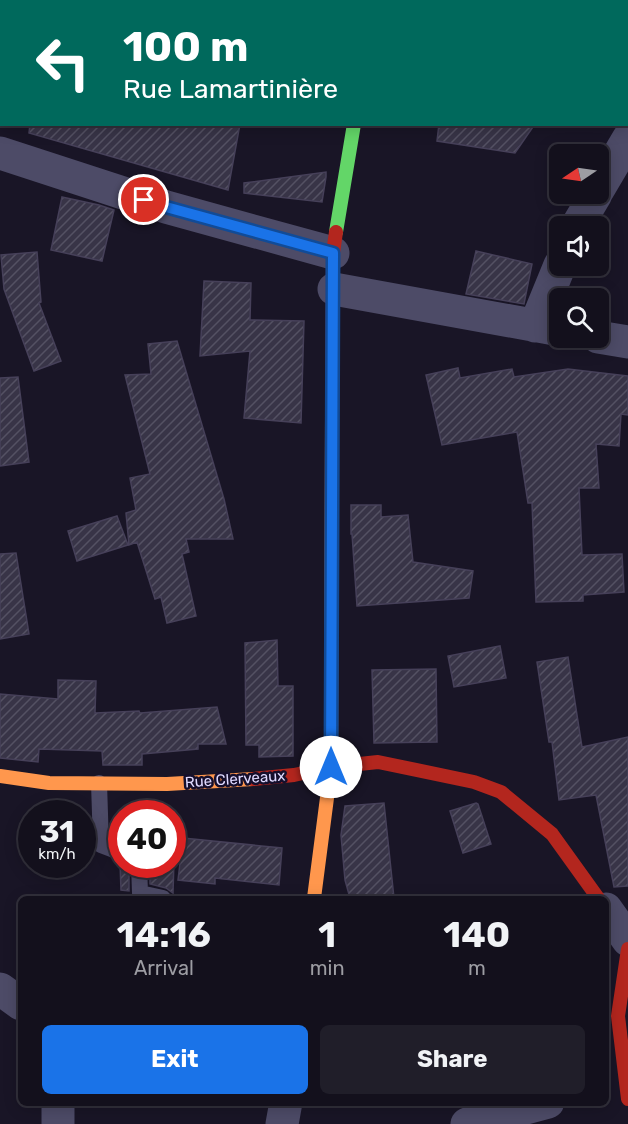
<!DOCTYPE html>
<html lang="en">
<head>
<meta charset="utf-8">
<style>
  body { margin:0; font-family:Rubik,sans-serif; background:#201e29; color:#f1f3f6; height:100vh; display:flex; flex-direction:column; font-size:22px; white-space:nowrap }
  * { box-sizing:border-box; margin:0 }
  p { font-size:20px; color:#9d9da3 }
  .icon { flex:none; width:33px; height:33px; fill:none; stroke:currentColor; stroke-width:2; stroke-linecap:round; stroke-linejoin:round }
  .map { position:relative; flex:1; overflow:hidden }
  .side { position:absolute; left:18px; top:896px; width:591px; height:210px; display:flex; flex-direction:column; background:#13101c; border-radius:9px; box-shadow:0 3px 15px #0003,0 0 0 2px #32303b }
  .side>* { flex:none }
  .hud { position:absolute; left:0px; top:0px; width:628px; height:126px; box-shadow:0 3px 15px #0003,0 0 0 2px #32303b; background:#00695c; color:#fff; overflow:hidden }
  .needle { width:39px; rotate:257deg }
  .controls { position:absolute; left:549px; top:144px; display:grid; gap:12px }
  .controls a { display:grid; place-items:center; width:60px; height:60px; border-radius:9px; background:#13101c; box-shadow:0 3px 15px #0003,0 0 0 2px #32303b; font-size:30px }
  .speed { position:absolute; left:18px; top:800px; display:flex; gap:12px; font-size:30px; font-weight:700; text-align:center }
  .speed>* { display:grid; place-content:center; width:78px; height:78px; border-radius:50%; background:#13101c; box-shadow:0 3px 15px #0003,0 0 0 2px #32303b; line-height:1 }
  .speed small { font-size:15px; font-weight:400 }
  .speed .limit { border:9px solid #d22; background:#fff; color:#111 }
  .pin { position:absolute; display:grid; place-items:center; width:51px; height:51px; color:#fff; margin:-26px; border:3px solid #fff; border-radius:50%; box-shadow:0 2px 6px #0007 }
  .me { position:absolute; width:66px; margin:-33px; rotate:0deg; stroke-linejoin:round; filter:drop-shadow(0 0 4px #0008) }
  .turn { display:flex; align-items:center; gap:21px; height:126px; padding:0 24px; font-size:27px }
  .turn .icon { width:78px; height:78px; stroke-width:2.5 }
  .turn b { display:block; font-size:42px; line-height:51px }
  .eta { display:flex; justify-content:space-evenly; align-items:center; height:102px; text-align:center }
  .eta b { font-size:36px; font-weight:700; line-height:42px }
  .button { display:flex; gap:12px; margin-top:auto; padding:12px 24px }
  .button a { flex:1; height:69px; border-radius:9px; background:#1a73e8; color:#fff; font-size:24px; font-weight:700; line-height:69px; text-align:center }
  .button a+a { background:#201e29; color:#f1f3f6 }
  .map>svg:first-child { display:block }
  .building { fill:url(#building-hatch); stroke:#464059; stroke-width:1.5 }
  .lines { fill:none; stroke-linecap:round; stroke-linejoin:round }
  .lane { stroke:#4d4b67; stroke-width:16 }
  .street { stroke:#4d4b67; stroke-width:33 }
  .fast { stroke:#63d668; stroke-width:14 }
  .slow { stroke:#ff974d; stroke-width:14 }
  .jam { stroke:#b3261e; stroke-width:14 }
  .route-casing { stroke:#114b97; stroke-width:15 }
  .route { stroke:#1a73e8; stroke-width:10 }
  .labels { text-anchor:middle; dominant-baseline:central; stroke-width:5; stroke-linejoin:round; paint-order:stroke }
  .street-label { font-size:15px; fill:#e0daff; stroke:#150f2c }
</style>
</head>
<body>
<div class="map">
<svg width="628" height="1124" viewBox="0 0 628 1124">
  <defs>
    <pattern id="building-hatch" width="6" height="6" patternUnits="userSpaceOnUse" patternTransform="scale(1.5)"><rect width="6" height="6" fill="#383447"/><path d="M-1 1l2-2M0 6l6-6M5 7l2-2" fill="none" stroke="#545163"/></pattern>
  </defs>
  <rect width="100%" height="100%" fill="#191526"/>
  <!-- building -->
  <path class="building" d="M30 124H240L228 190 29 133Z
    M439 124H535L515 153 437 141Z
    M326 172V177L322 202 244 193V183Z
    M62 197 99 205 114 210 102 261 51 250Z
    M476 251 532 264 524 304 466 294Z
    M37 252 41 302 39 303 61 361 34 371 4 289 1 255Z
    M204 281 251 283 250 320 304 321 301 423 244 418 250 351 200 356Z
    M177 341 224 499 233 539H186L189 552 182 554 196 616 167 623 161 597 155 599 137 542 129 545 126 513 136 510 130 478 150 474 125 375 151 374 148 344Z
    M458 368 460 378 512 369 514 377 568 369 628 376V415L621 414 619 446 596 444 599 488H579L582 555 622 554 624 592 583 595V601L536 602 532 503H528L517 432 442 445 426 375Z
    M18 377 29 462 0 466V378Z
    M351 505H381V517L408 515 413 562 473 571 469 598 357 606 352 534H351Z
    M117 516 128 545 77 561 68 531Z
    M16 553 29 634 0 639V554Z
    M277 640 278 686H293V756L259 757V745H246L245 643Z
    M500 646 506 678 454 687 448 656Z
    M568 657 582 747 628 737V886L614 887 596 795 559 800 552 742H549L537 662Z
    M436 669 437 742 374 743 372 670Z
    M58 680 96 681 95 713 139 711 140 713 217 707 226 744H198V749L142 754V765H103L102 751 39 749 38 762 0 758V694L58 699Z
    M384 803 394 898H350L345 880 341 835 345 806Z
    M476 803 478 804 491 844 463 853 450 811Z
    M183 838 282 848 279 885 215 878V884L178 880Z
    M172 860H174L173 893 166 888 150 884V864H172Z
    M120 863 129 864V891L121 890Z"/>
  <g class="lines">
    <!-- lane -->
    <path class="lane" d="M99 783 101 845 122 853
      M139 864 140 893 163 898"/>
    <!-- street -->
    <path class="street" d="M374 2V0
      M0 153 166 207 333 253
      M598 190 628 139
      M577 226 596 194
      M334 289 560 330
      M535 326 560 265
      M598 337 628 342
      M606 909 628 940
      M0 989 21 1004
      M58 1102V1124
      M282 1124 286 1102
      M467 1124 548 1102"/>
    <!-- fast -->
    <path class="fast" d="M336 232 354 124"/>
    <!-- slow -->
    <path class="slow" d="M0 776 49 783 167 784 253 779
      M314 898 331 767 332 417"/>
    <!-- jam -->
    <path class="jam" d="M332 417 333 253 336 232
      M253 779 294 775 331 767 378 762 474 782 501 792 552 834 598 898
      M628 949 618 1016 628 1099"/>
  </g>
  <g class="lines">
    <!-- route casing -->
    <g class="route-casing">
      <path id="route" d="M144 200 166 207 333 253 331 767"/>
    </g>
    <!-- route -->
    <use href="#route" class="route"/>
  </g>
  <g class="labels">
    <!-- street labels -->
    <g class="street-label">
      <text transform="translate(235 779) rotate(-4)">Rue Clerveaux</text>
    </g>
  </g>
</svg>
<div class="controls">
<a><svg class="needle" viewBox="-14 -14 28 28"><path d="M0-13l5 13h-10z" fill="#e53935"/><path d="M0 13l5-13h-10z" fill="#9d9da3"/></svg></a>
<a><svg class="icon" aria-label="sound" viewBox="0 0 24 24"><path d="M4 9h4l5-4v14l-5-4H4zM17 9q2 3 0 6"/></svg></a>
<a><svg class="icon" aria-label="search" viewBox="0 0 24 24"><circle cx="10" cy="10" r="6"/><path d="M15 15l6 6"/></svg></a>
</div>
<div class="speed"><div>31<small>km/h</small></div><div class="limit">40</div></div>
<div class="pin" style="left:144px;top:200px;background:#d93025"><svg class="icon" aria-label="arrive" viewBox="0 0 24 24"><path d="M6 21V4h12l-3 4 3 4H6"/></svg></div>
<svg class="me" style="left:331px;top:767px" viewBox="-20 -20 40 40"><circle r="19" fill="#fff"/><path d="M0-13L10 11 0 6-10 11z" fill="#1a73e8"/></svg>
<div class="hud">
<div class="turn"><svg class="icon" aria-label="left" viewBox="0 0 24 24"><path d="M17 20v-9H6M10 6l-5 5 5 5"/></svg><div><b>100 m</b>Rue Lamartinière</div></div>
</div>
<section class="side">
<div class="eta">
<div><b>14:16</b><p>Arrival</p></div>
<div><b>1</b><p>min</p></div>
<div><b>140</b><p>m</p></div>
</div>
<div class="button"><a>Exit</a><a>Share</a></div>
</section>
</div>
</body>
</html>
